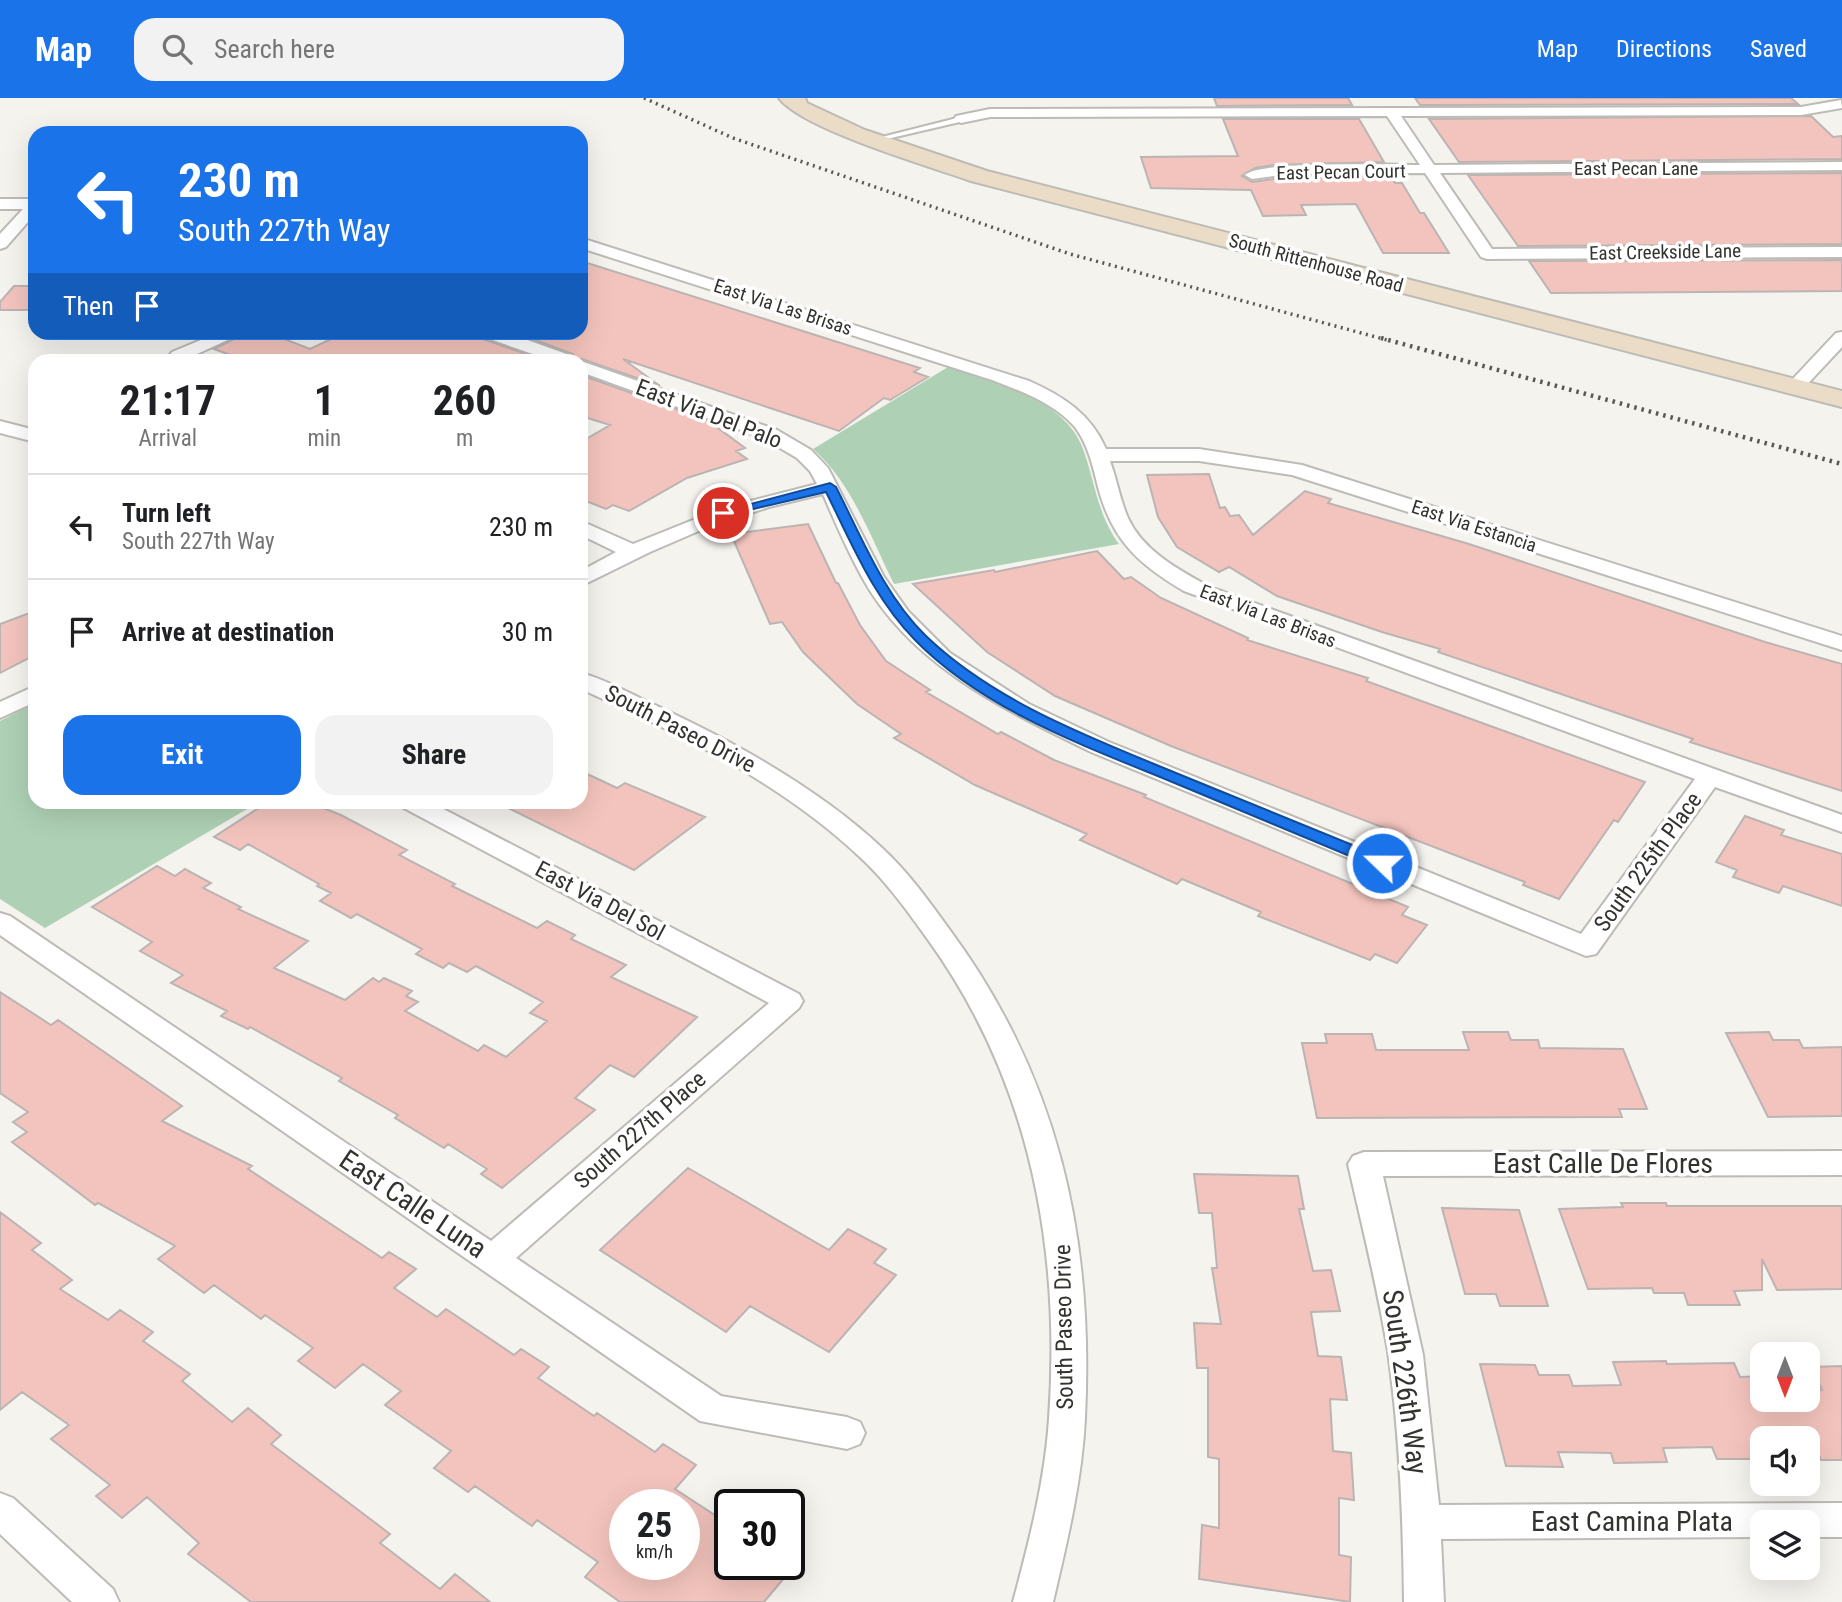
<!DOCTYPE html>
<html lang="en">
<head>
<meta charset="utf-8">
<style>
  body { margin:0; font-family:"Roboto Condensed",sans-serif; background:#f2f2f2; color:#202124; height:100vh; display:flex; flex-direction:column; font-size:26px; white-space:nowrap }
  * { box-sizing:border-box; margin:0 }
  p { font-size:23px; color:#757577 }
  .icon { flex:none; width:38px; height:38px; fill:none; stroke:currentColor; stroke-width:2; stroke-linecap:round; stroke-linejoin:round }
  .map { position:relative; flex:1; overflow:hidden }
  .drawer { position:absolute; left:28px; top:256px; width:560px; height:455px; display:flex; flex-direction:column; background:#fff; border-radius:21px; box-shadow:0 7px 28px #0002 }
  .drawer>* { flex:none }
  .top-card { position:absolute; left:28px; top:28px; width:560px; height:214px; border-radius:21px; box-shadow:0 7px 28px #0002; background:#1a73e8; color:#fff; overflow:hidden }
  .needle { width:46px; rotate:180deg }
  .controls { position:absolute; left:1750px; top:1244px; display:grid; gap:14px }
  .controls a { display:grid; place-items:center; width:70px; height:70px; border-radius:14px; background:#fff; box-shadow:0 7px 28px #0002; font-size:35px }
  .speed { position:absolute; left:609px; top:1391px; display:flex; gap:14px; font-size:35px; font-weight:700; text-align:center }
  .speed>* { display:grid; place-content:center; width:91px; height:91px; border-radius:50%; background:#fff; box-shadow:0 7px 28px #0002; line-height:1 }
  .speed small { font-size:18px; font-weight:400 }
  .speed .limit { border:4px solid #111; border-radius:10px; background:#fff; color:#111 }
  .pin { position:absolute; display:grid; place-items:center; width:60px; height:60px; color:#fff; margin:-30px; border:4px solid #fff; border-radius:50%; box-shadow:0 2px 7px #0007 }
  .me { position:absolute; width:77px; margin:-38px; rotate:292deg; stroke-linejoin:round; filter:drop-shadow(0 0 5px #0008) }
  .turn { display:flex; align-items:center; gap:24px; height:147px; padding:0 35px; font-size:32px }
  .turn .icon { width:91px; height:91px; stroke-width:2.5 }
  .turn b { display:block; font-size:49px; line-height:60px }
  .then { display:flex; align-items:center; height:66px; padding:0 35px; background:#0003; gap:14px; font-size:26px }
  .eta { display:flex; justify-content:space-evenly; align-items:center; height:119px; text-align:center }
  .eta b { font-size:42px; font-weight:700; line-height:49px }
  .button { display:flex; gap:14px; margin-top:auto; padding:14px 35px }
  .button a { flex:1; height:80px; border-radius:21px; background:#1a73e8; color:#fff; font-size:28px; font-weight:700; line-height:80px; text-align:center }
  .button a+a { background:#f2f2f2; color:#202124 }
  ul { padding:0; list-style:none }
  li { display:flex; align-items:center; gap:21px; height:105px; padding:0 35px; border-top:2px solid #e0e0e0 }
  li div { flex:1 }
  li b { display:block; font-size:26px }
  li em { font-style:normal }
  header { display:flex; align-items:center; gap:42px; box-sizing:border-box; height:98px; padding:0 35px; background:#1a73e8; color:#fff }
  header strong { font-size:33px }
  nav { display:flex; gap:38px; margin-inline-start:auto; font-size:24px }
  .search { width:490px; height:63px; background:#f2f2f2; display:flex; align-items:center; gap:18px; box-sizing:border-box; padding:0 24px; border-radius:21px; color:#757577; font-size:26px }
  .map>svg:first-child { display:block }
  .green { fill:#aed1b5 }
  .building { fill:#f3c4bd; stroke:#bbb4b3; stroke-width:2; fill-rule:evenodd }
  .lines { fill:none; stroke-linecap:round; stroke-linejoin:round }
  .service-casing { stroke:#bdbbb6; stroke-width:4 }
  .minor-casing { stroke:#bdbbb6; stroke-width:4 }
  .secondary-casing { stroke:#bdbbb6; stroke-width:4 }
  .service { fill:#fff; fill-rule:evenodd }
  .minor { fill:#fff; fill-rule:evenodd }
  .secondary { fill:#ebdcc7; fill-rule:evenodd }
  .rail-far1 { stroke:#585854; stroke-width:3.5; stroke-dasharray:2 4.5; stroke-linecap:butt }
  .rail { stroke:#585854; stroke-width:4.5; stroke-dasharray:2.5 5; stroke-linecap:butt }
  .route { fill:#1a73e8; stroke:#114b97; stroke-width:2 }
  .labels { text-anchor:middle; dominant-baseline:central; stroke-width:7; stroke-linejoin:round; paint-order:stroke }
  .far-street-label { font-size:19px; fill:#32322f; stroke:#fff }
  .street-label { font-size:23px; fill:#32322f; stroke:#fff }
  .near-street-label { font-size:28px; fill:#32322f; stroke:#fff }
</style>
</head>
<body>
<header>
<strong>Map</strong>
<div class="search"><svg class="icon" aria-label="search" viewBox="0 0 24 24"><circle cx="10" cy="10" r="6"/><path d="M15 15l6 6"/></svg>Search here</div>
<nav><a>Map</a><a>Directions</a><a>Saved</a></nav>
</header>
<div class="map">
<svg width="1842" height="1504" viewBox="0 0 1842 1504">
  <rect width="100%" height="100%" fill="#f5f3ee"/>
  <!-- green -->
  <path class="green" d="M948 269C991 282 1061 300 1081 346 1095 380 1096 415 1119 446L894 486C871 440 852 385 813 351Z
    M35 605V704H259L45 830 0 801V623Z"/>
  <!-- building -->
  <path class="building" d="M1214 0H1348L1352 7 1217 8Z
    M1415 0H1791L1798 6 1420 7Z
    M1811 18 1833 39 1842 38V61L1459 64 1429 21Z
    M1223 21H1359L1384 64 1274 67 1255 70 1242 78 1252 84 1289 79 1391 78 1395 85H1402L1420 115H1424L1449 155H1383L1356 106 1301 107 1306 117 1263 118 1251 92 1151 90 1141 59 1238 58Z
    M1842 75V146L1518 148 1468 77Z
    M1842 162V193L1551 195 1529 163Z
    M581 163 920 270 914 274 928 279 890 302 884 300 839 333 623 261 660 288 582 261 577 262 573 256 514 234H581Z
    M14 188H35V212H0V204Z
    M248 234H266L310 251 346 234H477L480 240 543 262H244L214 251Z
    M581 277 707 322 745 350 736 353 747 361 687 380 629 413 613 407 606 411 581 401V344L610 327 581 318Z
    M1209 376 1220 410 1225 409 1230 418 1239 417 1253 437 1305 393 1331 401 1328 405 1469 446 1765 544 1842 566V693L1690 644 1693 641 1438 554 1440 551 1382 534 1277 498 1229 469 1219 474 1177 449 1158 419 1147 377Z
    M808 426 836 485H838L860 527 886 563 930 592 926 594 998 636 1001 634 1054 662 1146 697 1144 699 1408 809 1402 817 1427 827 1397 865 1375 856 1370 862 1258 818 1261 814 1182 781 1177 786 1080 742 1087 736 975 687 894 640 901 636 857 606 803 554 782 524 770 526 731 436Z
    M1097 453 1124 481 1131 479 1161 500 1248 540 1247 542 1368 580 1366 583 1645 684 1618 724 1614 722 1559 801 1523 787 1525 784 1171 648 1055 598 987 554 913 486 994 472 995 474Z
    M35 513V557L0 575V526Z
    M581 673 617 690 625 685 705 719 634 772 496 704H581Z
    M268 704H308L341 717 407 752 399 757 455 786 452 788 537 830 547 823 575 837 571 841 626 867 611 879 697 919 634 979 610 967 575 1000 595 1012 502 1090 481 1076 487 1071 448 1046 444 1050 395 1020 398 1017 339 983 342 980 250 929 248 931 221 918 227 913 171 885 183 877 140 853 152 844 92 809 157 768 175 778 185 771 211 785 203 790 241 809 238 811 308 843 274 870 345 902 373 880 379 884 384 880 412 893 406 898 418 904 405 913 478 953 484 947 506 959 547 923 530 915 543 904 476 868 467 874 449 865 443 870 416 856 422 851 357 816 351 820 320 803 331 795 317 788 319 786 248 746 240 752 214 739Z
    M1745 718 1784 732 1781 737 1842 756V808L1783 788 1779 795 1733 779 1737 772 1716 764Z
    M0 894 51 927 58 922 182 1008 162 1023 252 1068 248 1071 382 1160 389 1154 416 1171 394 1190 437 1219 446 1211 514 1257 521 1251 549 1269 538 1280 594 1318 597 1315 655 1354 663 1346 696 1367 675 1391 730 1427V1466H796L764 1504H620L585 1479 598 1464 537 1422 532 1428 475 1388 468 1394 434 1370 451 1353 385 1307 401 1293 363 1266 335 1290 298 1263 313 1250 265 1217 261 1221 214 1187 204 1195 158 1161 175 1148 98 1105 95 1107 12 1044 27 1034 13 1024 28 1014 0 995ZM625 1407H684V1466H625Z
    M1463 934H1508L1511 942H1538L1540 950 1623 951 1647 1011H1619L1622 1019 1317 1020 1302 945H1327L1325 936H1372L1376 952H1469Z
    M1769 934 1773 942H1799L1803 950 1842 949V1018L1768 1019 1726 935Z
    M688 1070 829 1152 848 1131 886 1151 874 1165 896 1177 829 1254 750 1208 726 1234 600 1152Z
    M1194 1076 1298 1078 1304 1111H1299L1313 1173 1331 1172 1340 1213 1311 1214 1318 1258 1341 1259 1347 1302 1330 1301 1333 1353 1351 1355 1354 1402 1339 1400V1457L1351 1459 1350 1504 1199 1481 1202 1427 1219 1430V1361L1208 1359V1270H1197L1194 1225 1221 1226 1212 1170H1217L1212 1115H1199Z
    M1621 1105H1666L1667 1108H1842V1191L1777 1192 1762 1161V1192L1734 1193 1740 1207H1688L1684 1195H1654L1652 1190 1588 1191 1559 1111 1623 1109Z
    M1442 1110 1519 1112 1548 1208H1500L1496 1196H1465Z
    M0 1114 41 1145 32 1152 72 1182 60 1191 108 1222 120 1212 153 1234 143 1243 190 1276 182 1283 232 1324 248 1310 281 1337 271 1346 390 1436 380 1445 440 1491 455 1476 490 1504H251L188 1456 199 1445 147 1399 122 1420 96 1398 110 1387 51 1341 69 1327 22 1294 0 1312Z
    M1666 1263 1667 1266 1734 1265 1740 1279 1762 1278V1302H1808V1292H1822L1812 1269 1842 1268V1362H1821L1811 1340H1762V1361H1717L1712 1349 1663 1350 1667 1364 1614 1365 1611 1355 1558 1354 1563 1369 1506 1368 1480 1266 1535 1267 1539 1277H1569L1573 1288 1621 1287 1613 1264Z"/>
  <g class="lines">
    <!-- service casing -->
    <g class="service-casing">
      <path id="service" d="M961 19H964V23L874 44 870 42Z"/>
    </g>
    <!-- minor casing -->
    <g class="minor-casing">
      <path id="minor" d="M1841 2 1842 10 1801 17 1401 18 1434 67 1842 64V72L1440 75 1492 151 1842 149V159L1487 161 1481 159 1425 75 1289 76 1252 81 1245 77C1261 62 1390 67 1420 67L1387 18 990 19 961 25 954 21 956 18 990 11 1801 9Z
        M0 101H35V116L6 149 0 151V136L23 111H0Z
        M581 140 1029 283C1063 298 1091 316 1106 351H1199L1302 367 1842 538V552L1292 377 1199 363H1110C1117 382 1120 402 1128 420 1143 453 1179 472 1210 489L1842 717V734L1715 689 1596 856 1586 858 1091 654C1005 612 910 567 862 479 847 452 835 424 823 396L769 409 708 429 650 454 581 488V473L616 454 581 437V423L633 446 723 410 817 386 810 373 797 360 763 340 581 274V263L777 332 811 352 828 370 884 479 908 513 950 555 1029 606 1109 644 1581 836 1695 681 1184 493C1138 466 1112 442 1098 389 1093 369 1088 346 1075 329 1054 305 1021 293 992 282L581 150Z
        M220 234H245L184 262H175L169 258 172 254Z
        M479 234H505L572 258 575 262H550L481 238Z
        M1842 234V249L1801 293H1789L1786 289 1789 285 1836 235Z
        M0 323 35 332V344L0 335Z
        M581 575C601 580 621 591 640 600 677 617 714 635 749 655 796 682 843 713 882 750 908 774 929 803 949 831 1058 978 1094 1139 1085 1320 1082 1383 1067 1444 1053 1504H1013C1029 1444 1045 1383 1049 1321 1061 1149 1030 984 929 843 908 814 887 784 861 760 781 684 680 636 581 591Z
        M35 588V604L0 620V604Z
        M399 704H430L799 896 803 903 799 910 516 1160 721 1298 847 1319 860 1324 865 1335 860 1346 847 1351 700 1323 0 837V815L10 818 491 1143 769 905 402 709Z
        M1842 1053V1077L1383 1078 1423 1257 1439 1407 1842 1405V1439H1808V1424H1762V1439L1441 1441 1444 1504H1404C1403 1421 1400 1337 1388 1254 1378 1191 1362 1128 1348 1066L1353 1058 1364 1054Z
        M0 1395 13 1400 113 1491 119 1504H72L0 1436Z"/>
    </g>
    <!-- secondary casing -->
    <g class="secondary-casing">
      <path id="secondary" d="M779 0H805L807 5 865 32 987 73 1842 293V309L971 83C929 68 802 31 779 0Z"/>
    </g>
    <!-- service -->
    <use href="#service" class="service"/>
    <!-- minor -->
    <use href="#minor" class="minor"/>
    <!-- secondary -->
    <use href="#secondary" class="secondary"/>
    <!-- rail-far1 -->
    <path class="rail-far1" d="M644 0 733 40 1070 156 1387 242"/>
    <!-- rail -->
    <path class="rail" d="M1381 240 1842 366"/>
  </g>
  <!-- route -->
  <path class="route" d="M830 385 836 389C862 440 884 497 926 538 995 604 1089 639 1176 675 1247 704 1317 733 1387 761L1390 765 1387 769H1376C1306 740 1235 710 1165 681 1079 646 982 610 916 543 874 501 852 446 826 394L723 418 717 415Z"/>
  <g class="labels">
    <!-- far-street labels -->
    <g class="far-street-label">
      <text x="1636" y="70">East Pecan Lane</text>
      <text transform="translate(1341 74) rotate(-1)">East Pecan Court</text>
      <text transform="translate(1665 154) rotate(-1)">East Creekside Lane</text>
      <text transform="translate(1316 165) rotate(15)">South Rittenhouse Road</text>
      <text transform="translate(783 209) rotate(18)">East Via Las Brisas</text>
      <text transform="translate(1474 428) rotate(18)">East Via Estancia</text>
      <text transform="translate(1268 518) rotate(21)">East Via Las Brisas</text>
    </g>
    <!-- street labels -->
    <g class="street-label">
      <text transform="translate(709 316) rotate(21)">East Via Del Palo</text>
      <text transform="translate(680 631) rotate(27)">South Paseo Drive</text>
      <text transform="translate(1648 764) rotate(-54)">South 225th Place</text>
      <text transform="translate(600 803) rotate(28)">East Via Del Sol</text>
      <text transform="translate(640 1032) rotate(-41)">South 227th Place</text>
      <text transform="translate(1064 1229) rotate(-91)">South Paseo Drive</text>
    </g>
    <!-- near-street labels -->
    <g class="near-street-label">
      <text x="1603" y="1065">East Calle De Flores</text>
      <text transform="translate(413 1106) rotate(34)">East Calle Luna</text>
      <text transform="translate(1405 1284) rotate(82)">South 226th Way</text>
      <text x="1632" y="1423">East Camina Plata</text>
    </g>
  </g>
</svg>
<div class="controls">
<a><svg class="needle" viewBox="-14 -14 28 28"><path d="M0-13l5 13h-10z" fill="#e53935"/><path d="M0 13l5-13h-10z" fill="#757577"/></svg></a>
<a><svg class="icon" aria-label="sound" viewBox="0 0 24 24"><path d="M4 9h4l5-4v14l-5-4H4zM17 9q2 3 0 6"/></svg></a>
<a><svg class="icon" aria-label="layers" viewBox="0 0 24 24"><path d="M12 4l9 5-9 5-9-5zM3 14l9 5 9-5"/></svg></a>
</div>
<div class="speed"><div>25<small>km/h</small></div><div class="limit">30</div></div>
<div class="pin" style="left:723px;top:415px;background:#d93025"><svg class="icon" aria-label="arrive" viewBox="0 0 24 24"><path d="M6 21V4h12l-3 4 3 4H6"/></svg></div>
<svg class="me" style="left:1382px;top:765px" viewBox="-20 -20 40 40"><circle r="17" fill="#1a73e8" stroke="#fff" stroke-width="3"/><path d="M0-11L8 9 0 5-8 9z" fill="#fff"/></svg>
<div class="top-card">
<div class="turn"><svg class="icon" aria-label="left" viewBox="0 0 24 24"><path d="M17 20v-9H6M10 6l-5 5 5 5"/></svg><div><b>230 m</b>South 227th Way</div></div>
<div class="then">Then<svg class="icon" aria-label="arrive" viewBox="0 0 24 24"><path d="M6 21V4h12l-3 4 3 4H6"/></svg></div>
</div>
<section class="drawer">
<div class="eta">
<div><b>21:17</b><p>Arrival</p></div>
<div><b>1</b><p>min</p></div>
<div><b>260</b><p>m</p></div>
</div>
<ul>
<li><svg class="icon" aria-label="left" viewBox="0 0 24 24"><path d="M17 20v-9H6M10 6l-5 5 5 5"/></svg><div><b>Turn left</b><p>South 227th Way</p></div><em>230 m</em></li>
<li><svg class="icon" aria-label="arrive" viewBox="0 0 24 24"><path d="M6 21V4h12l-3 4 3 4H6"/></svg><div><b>Arrive at destination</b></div><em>30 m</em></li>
</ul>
<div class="button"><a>Exit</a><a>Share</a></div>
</section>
</div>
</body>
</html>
